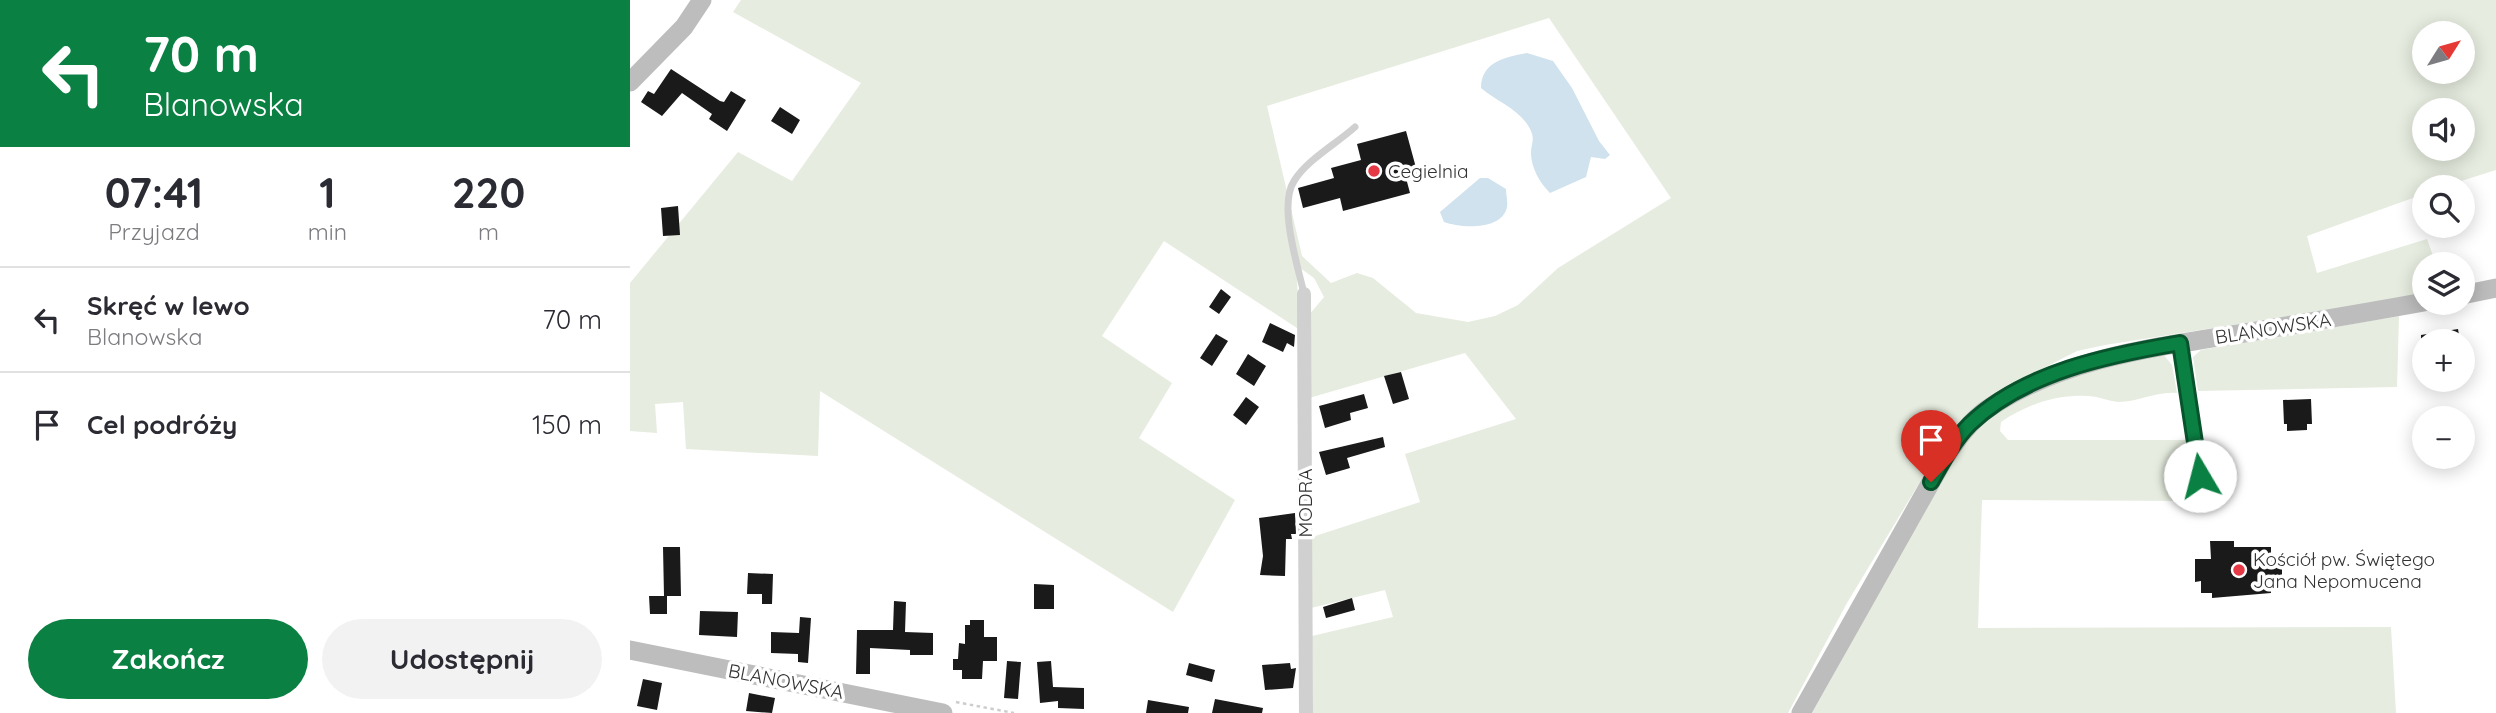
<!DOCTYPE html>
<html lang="pl">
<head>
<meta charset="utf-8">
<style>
  body { margin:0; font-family:Quicksand,sans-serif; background:#f2f2f3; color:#2b2b33; height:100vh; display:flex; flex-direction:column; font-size:26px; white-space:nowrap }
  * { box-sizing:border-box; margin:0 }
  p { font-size:23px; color:#7c7c81 }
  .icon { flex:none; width:38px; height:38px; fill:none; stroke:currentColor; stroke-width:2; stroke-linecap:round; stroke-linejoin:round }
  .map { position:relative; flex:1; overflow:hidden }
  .details { display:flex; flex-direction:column; background:#fff; width:630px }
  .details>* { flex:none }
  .top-card { background:#0b8043; color:#fff; overflow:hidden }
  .needle { width:46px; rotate:53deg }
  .controls { position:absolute; left:1782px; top:21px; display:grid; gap:14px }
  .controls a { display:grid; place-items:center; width:63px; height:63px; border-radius:50%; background:#fff; box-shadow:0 4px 18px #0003; font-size:35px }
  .pin { position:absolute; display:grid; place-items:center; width:60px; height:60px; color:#fff; margin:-72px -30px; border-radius:50% 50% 50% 0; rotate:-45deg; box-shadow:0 0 7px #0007 }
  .pin .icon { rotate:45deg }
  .me { position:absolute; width:77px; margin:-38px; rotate:352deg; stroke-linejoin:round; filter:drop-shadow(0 0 5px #0008) }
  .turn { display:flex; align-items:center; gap:24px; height:147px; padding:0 28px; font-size:32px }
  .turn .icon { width:91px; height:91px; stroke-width:2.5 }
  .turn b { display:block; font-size:49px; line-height:60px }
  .eta { display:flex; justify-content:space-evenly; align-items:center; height:119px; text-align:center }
  .eta b { font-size:42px; font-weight:700; line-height:49px }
  .cta { display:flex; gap:14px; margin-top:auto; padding:14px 28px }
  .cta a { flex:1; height:80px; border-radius:42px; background:#0b8043; color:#fff; font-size:28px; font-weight:700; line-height:80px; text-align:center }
  .cta a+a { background:#f2f2f3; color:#2b2b33 }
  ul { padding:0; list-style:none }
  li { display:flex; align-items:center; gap:21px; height:105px; padding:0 28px; border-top:2px solid #e1e1e2 }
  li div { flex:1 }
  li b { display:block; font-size:26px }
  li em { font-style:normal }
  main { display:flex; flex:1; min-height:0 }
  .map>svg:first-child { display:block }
  .green { fill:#e6ecdf; fill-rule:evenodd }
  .water { fill:#cfe2ee }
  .building { fill:#1a1a1a }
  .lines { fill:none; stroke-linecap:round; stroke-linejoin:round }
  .path { stroke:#cdcdcd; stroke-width:2.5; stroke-dasharray:3.5 3.5; stroke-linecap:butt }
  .lane { stroke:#d0d0d0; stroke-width:7 }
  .street { stroke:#d0d0d0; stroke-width:14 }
  .secondary { stroke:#bdbdbd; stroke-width:19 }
  .route-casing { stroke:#07532c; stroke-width:18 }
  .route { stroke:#0b8043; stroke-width:12 }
  .poi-dot { fill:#e63946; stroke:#fff; stroke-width:2.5 }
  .labels { text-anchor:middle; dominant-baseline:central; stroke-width:7; stroke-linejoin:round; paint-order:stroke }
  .poi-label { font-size:19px; fill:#333; stroke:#fff; text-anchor:start }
  .street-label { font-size:19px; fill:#333; stroke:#fff }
</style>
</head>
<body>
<main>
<section class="details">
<div class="top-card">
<div class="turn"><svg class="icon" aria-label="left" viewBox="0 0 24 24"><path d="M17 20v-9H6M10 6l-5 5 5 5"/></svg><div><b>70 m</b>Blanowska</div></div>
</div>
<div class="eta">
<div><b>07:41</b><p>Przyjazd</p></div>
<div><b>1</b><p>min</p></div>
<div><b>220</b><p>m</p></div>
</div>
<ul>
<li><svg class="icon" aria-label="left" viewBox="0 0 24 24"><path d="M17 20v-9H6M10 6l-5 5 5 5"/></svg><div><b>Skręć w lewo</b><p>Blanowska</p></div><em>70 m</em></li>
<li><svg class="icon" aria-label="arrive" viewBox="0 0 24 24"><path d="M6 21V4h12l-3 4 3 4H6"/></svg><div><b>Cel podróży</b></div><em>150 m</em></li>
</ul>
<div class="cta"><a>Zakończ</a><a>Udostępnij</a></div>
</section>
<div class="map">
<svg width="1866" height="713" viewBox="0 0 1866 713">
  <rect width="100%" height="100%" fill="#fff"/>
  <!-- green -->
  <path class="green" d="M111 0H1866V170L1812 187H1794V194L1677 236 1687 273 1797 239 1806 264H1794V295L1475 345 1447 351 1404 373 1311 447 1217 603 1158 713H683L682 636 763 617 755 590 681 608 679 538 790 502 775 454 886 419 835 353 679 398V315L694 297 684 278 666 265 670 330 534 241 472 336 542 383 509 438 605 500 543 612 190 391 188 456 56 449 53 402 25 404 27 433 0 431V283L108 152 162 181 231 83 103 12ZM919 18 1041 198 928 268 888 305 865 316 838 322 786 313 743 278 727 273 701 283 672 256 637 106ZM1794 33H1832V72H1794ZM1794 110H1832V149H1794Z
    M1769 316 1767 387 1568 391 1563 357 1571 350Z
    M1533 354 1542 365 1547 393C1526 391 1509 402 1489 402 1478 401 1468 396 1457 396 1426 394 1396 405 1371 422L1370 431 1378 440H1555L1567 501 1352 500 1348 628 1761 627 1766 713H1182C1222 644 1257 572 1297 503 1314 475 1332 439 1359 418 1397 389 1486 357 1533 354Z"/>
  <!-- water -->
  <path class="water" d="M897 53 923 61 942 88 969 141 980 155 975 159 961 157 956 177 920 193C910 183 901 168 901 153 901 144 905 140 901 131 892 110 867 102 851 88 851 62 875 57 897 53Z
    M850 178H858L876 189C876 195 878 202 877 207 872 231 830 228 814 222L810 212Z"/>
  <!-- building -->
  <path class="building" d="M41 69 90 101 94 102 101 91 116 100 97 131 79 119 82 114 52 93 32 116 11 102 18 91 24 94Z
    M150 107 170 120 162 134 141 121Z
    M776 131 788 175 776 178 780 193 713 211 710 198 673 208 668 188 704 178 701 168 731 160 727 144Z
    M48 206 50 235 33 236 31 208Z
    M591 289 601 297 589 314 579 307Z
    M640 323 665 335 664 347 657 343 653 352 632 342Z
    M1828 329 1830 341H1791V335Z
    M586 334 598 341 582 366 570 358Z
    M618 354 636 366 624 386 606 374Z
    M771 372 779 399 763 404 754 376Z
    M734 394 738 408 720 413 721 420 695 428 689 406Z
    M616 397 629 407 616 425 603 415Z
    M1681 399 1682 424H1677V430L1657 431V424H1654L1653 400Z
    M753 437 755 447 717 458 720 468 696 475 689 452Z
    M665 513 666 534H661L662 539H656L655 576 630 575 633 556 629 518Z
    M1580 541H1604V547H1641V557H1652V583H1641V593L1582 598V593H1571V581L1565 582V559H1581Z
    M33 547H50L51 596H34Z
    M118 573 143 574 142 604H132V594H117Z
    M404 584 424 585V609H404Z
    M19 596H37V614H20Z
    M722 598 725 610 696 618 693 607Z
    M264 601 276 602 275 632 303 633V655H280V650L240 648V674H226L227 630H263Z
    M70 611 108 612 107 637 69 635Z
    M170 617 181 618 178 663 168 662V654L141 653V632L169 633Z
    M340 620H354V637H367V661H353L352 679H332V670H323V659H328L329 643 335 644V625H340Z
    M377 661 391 662 388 699 374 698Z
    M421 661 423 687 454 688V709L428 708V701L410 703 407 662Z
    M559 663 585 670 582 682 556 675Z
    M660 663 661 669 666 668 663 688 635 690 632 665Z
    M13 679 32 683 27 710 7 706Z
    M119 693 145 698 142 713 116 711Z
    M585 699 633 708 632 713H582Z
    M518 700 559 707 558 713H516Z"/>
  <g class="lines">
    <!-- path -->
    <path class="path" d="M326 702 384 713"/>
    <!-- lane -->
    <path class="lane" d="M674 294C668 266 648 206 664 181 677 160 706 144 725 127
      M1550 344 1573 501"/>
    <!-- street -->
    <path class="street" d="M674 294 676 713"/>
    <!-- secondary -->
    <path class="secondary" d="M0 82 54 27 72 0
      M1832 295 1866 288
      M0 650 313 713
      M1171 713 1314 459C1326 441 1338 423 1356 410 1431 358 1526 347 1614 333 1674 323 1734 313 1794 302"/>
  </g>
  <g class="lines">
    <!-- route casing -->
    <g class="route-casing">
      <path id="route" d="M1301 482C1312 462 1324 440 1340 424 1394 372 1479 355 1550 343L1570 476"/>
    </g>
    <!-- route -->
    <use href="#route" class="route"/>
  </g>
  <!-- markers -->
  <g class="poi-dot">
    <circle cx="744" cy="171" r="7"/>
    <circle cx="1609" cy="570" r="7"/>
  </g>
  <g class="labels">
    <!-- poi labels -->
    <g class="poi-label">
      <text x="758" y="171">Cegielnia</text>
      <text x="1623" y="559">Kościół pw. Świętego<tspan x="1623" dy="22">Jana Nepomucena</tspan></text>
    </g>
    <!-- street labels -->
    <g class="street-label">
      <text transform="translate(1643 328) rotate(-9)">BLANOWSKA</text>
      <text transform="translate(675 503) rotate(-90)">MODRA</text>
      <text transform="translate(156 681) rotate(11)">BLANOWSKA</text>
    </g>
  </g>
</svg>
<div class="controls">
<a><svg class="needle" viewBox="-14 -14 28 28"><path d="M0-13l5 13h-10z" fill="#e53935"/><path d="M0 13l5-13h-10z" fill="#7c7c81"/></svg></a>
<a><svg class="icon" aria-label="sound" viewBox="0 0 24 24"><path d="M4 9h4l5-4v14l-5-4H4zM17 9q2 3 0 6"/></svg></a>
<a><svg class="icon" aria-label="search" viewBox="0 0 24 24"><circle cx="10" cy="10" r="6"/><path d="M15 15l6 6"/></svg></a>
<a><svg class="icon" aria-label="layers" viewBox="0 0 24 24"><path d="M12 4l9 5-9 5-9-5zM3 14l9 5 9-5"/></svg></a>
<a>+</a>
<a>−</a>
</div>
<div class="pin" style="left:1301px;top:482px;background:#d93025"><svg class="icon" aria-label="arrive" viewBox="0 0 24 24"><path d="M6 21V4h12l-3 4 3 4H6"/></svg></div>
<svg class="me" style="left:1570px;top:476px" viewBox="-20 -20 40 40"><circle r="19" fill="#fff"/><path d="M0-13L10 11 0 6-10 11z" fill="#0b8043"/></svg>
</div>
</main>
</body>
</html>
